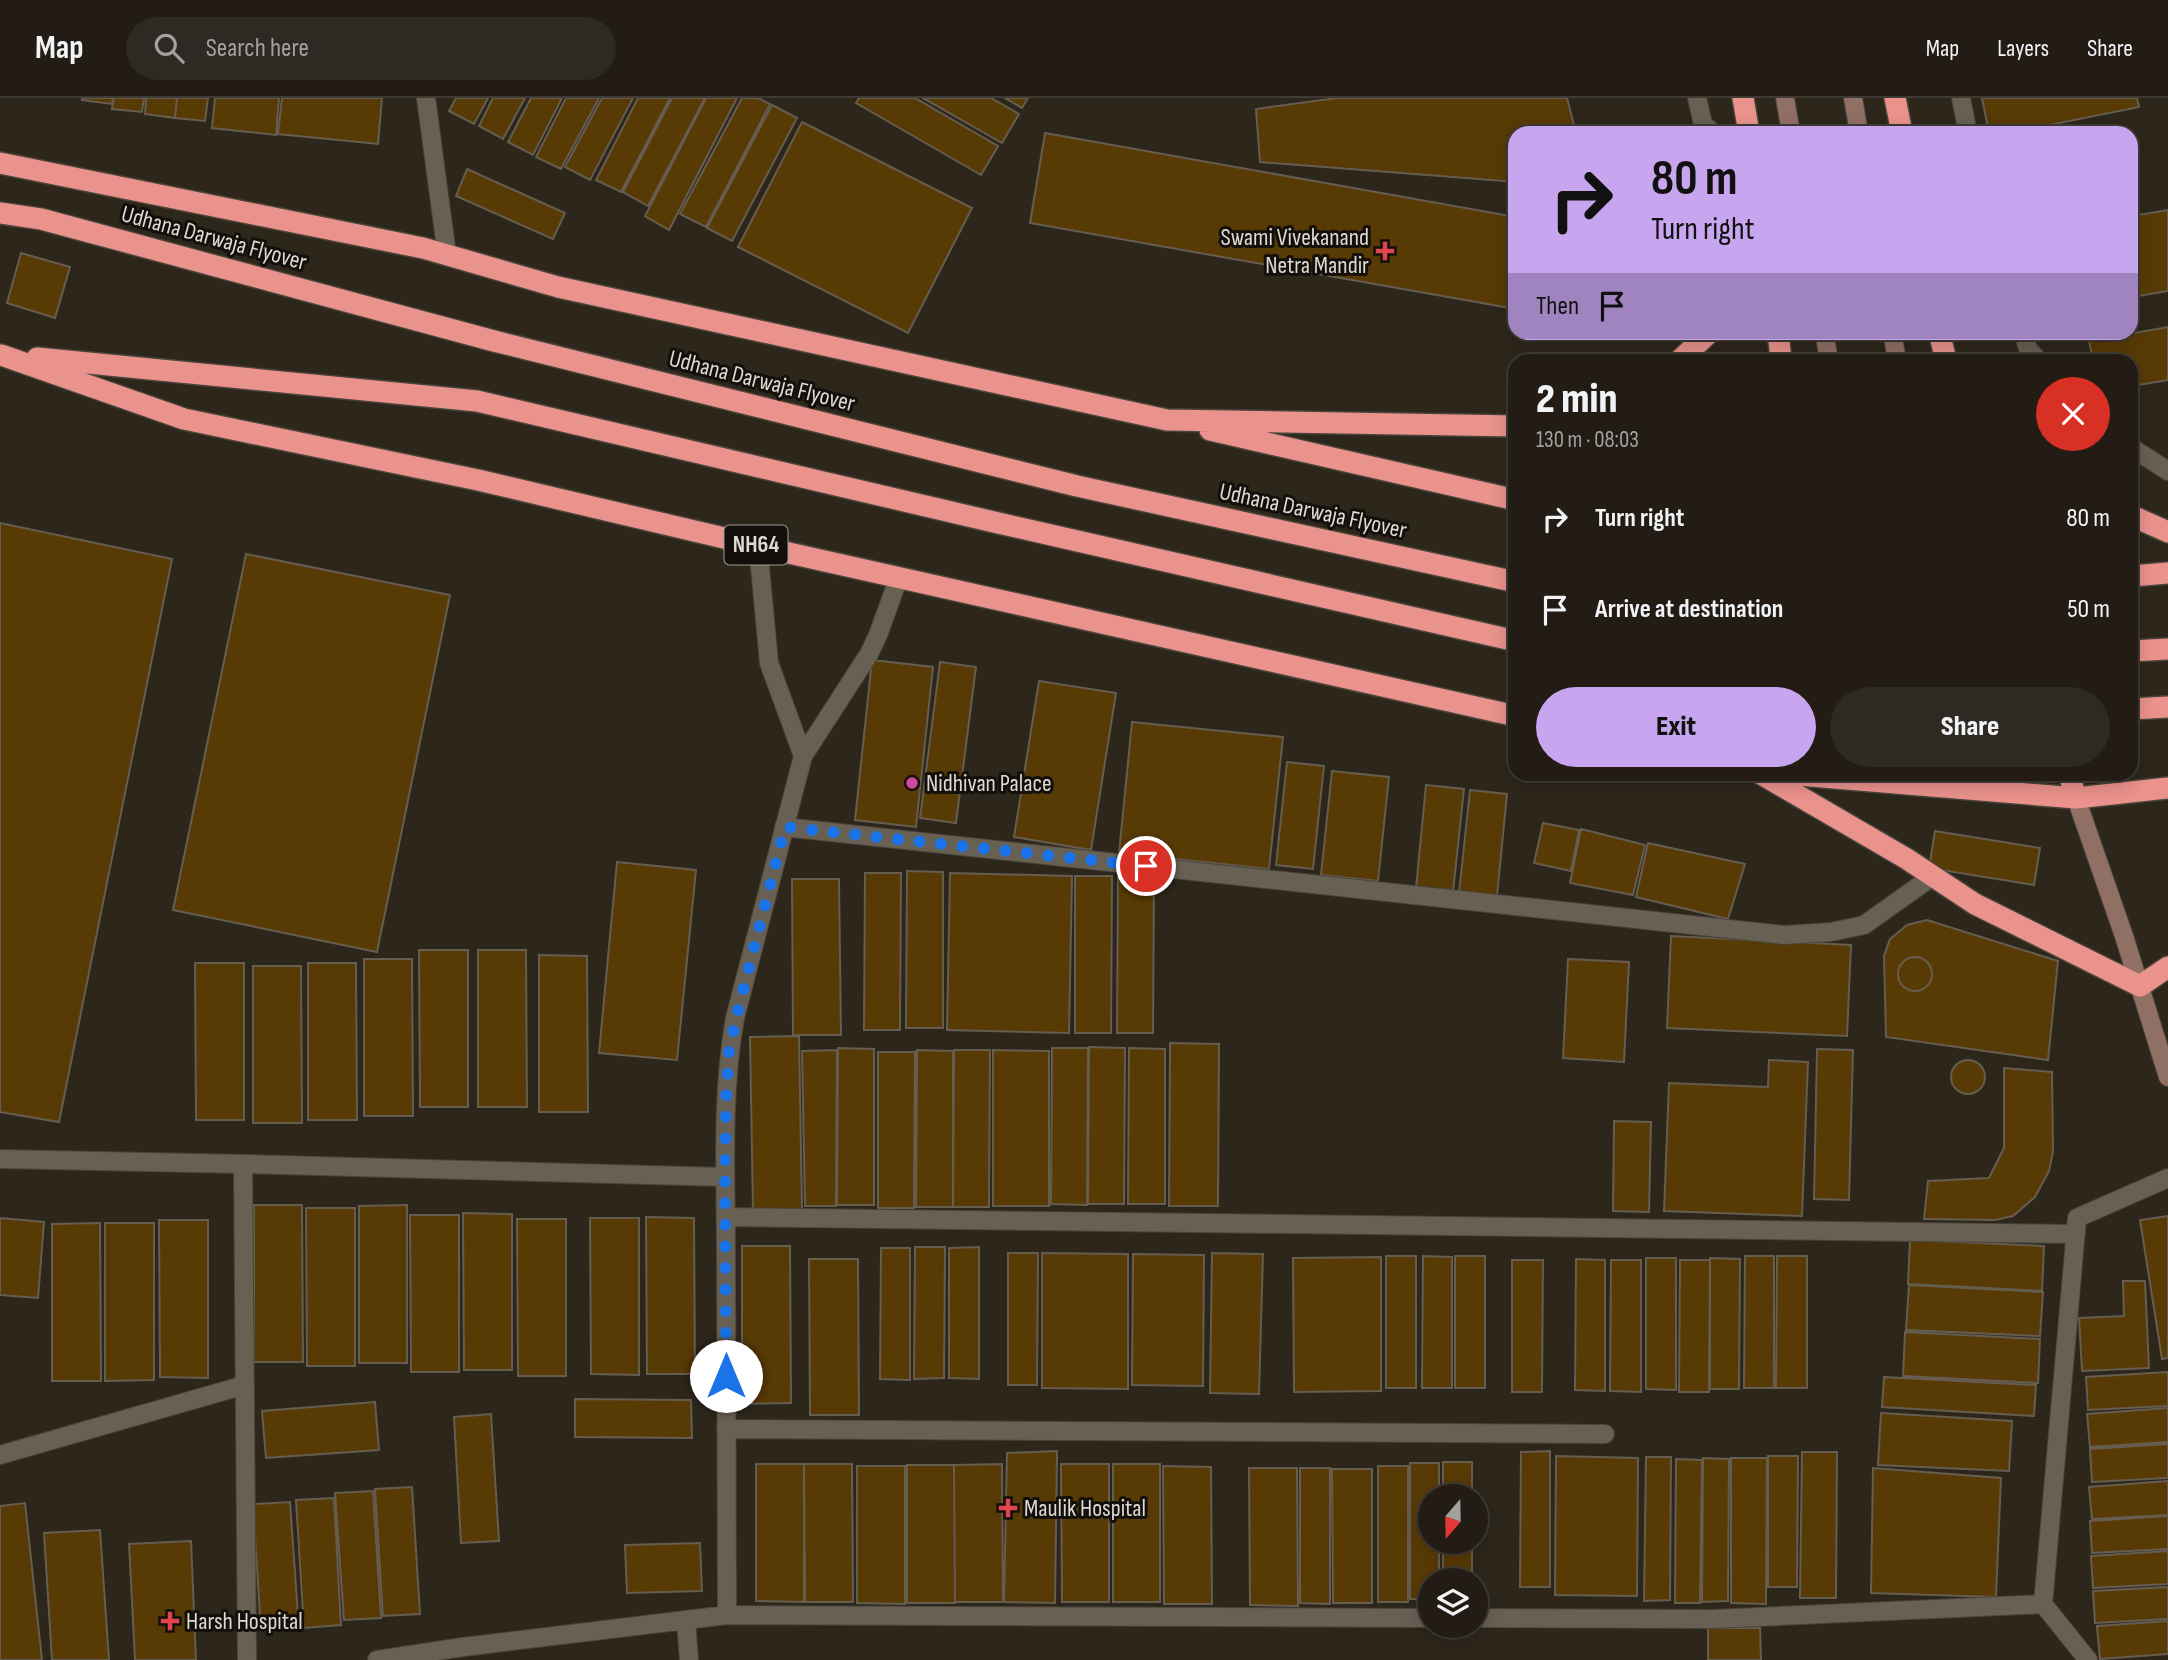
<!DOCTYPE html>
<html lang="en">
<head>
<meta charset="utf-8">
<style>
  body { margin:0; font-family:"Sofia Sans Condensed",sans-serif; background:#2e2922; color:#f1f3f6; height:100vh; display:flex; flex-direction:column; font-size:26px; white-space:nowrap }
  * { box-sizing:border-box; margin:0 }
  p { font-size:23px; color:#a2a1a0 }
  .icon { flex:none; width:38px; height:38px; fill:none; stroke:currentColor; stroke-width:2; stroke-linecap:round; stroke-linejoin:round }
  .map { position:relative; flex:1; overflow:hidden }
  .panel { position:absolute; left:1508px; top:256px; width:630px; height:427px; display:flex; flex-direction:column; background:#221c14; border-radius:21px; box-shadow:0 4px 18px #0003,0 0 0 2px #3f3a34 }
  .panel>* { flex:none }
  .banner { position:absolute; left:1508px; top:28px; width:630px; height:214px; border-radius:21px; box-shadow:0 4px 18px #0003,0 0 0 2px #3f3a34; background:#c7a6ef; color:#111; overflow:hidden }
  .needle { width:46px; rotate:200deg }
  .controls { position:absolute; left:1418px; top:1386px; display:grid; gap:14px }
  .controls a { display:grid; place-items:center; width:70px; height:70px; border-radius:50%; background:#221c14; box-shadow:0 4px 18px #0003,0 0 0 2px #3f3a34; font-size:35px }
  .pin { position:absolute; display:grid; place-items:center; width:60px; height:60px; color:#fff; margin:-30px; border:4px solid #fff; border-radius:50%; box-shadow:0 2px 7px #0007 }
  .me { position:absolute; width:77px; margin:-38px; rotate:0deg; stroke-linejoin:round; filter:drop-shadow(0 0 5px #0008) }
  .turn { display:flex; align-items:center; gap:24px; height:147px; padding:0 28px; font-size:32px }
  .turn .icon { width:91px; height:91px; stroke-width:2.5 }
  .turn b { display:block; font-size:49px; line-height:60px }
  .then { display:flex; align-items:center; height:66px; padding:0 28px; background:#0003; gap:14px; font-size:26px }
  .round { display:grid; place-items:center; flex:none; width:74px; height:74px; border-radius:37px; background:#2e2922 }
  .summary { display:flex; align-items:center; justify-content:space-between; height:119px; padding:0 28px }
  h1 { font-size:42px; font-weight:800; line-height:52px }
  .cta { display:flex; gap:14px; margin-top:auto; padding:14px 28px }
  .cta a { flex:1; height:80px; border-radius:42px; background:#c7a6ef; color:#111; font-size:28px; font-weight:800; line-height:80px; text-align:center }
  .cta a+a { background:#2e2922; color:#f1f3f6 }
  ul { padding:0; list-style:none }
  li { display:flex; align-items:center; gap:21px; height:91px; padding:0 28px }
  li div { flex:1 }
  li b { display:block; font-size:26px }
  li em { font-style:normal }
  header { display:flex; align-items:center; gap:42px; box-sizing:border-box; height:98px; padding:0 35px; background:#221c14; border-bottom:2px solid #3f3a34 }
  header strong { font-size:33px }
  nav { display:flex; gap:38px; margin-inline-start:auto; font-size:24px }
  .search { width:490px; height:63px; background:#2e2922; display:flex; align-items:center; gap:18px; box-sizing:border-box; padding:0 24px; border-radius:38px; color:#a2a1a0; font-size:26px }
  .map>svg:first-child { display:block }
  .building { fill:#583a05; stroke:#665d51; stroke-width:2 }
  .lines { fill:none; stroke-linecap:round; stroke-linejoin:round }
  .street-casing { stroke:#4a443b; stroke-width:20 }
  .secondary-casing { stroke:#4a443b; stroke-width:20 }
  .highway-casing { stroke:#4a443b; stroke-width:24 }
  .street { stroke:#696054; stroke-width:18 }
  .secondary { stroke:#906f65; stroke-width:18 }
  .highway { stroke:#ea928c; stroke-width:21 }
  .route { stroke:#1a73e8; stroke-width:12; stroke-dasharray:0 21.6 }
  .health-dot { fill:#e0444e; stroke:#130f0b; stroke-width:2.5 }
  .hotel-dot { fill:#d1479c; stroke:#130f0b; stroke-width:2.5 }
  .labels { text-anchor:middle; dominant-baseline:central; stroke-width:6; stroke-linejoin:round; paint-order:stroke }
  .shield { fill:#130f0b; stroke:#a19c96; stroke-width:2 }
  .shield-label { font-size:23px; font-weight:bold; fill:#ded9d2 }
  .poi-label { font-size:24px; fill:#ded9d2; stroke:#130f0b; text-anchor:start }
  .street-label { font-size:24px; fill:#ded9d2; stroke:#130f0b }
</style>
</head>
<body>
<header>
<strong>Map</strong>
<div class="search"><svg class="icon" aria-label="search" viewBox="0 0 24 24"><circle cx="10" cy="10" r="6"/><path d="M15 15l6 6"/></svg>Search here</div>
<nav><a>Map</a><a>Layers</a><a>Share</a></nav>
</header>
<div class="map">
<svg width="2168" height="1562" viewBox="0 0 2168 1562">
  <rect width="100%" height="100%" fill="#2d261b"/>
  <!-- building -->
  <path class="building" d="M82 0H113L112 6 82 2Z
    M114 0H144L142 14 112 11Z
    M146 0H177L175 20 145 16Z
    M177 0H208L205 23 175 20Z
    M215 0H279L276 37 212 30Z
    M282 0H382L378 46 278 36Z
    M456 0H488L474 26 449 13Z
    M493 0H525L503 41 479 28Z
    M531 0H562L533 57 508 44Z
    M566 0H599L561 71 536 59Z
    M602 0H633L590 82 565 69Z
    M638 0H670L621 94 596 82Z
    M672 0H705L648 108 623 94Z
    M706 0H737L669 132 645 118Z
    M742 0H758L770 6 706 129 680 116Z
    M859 0H915L998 48 981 77 856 5Z
    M923 0H991L1019 16 1002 45Z
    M1005 0H1028L1022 10Z
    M1337 0H1567L1576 35H1516V84L1260 64 1256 11Z
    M1982 0H2137L2139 9 2010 35H1989Z
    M772 7 797 20 732 143 707 130Z
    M802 24 972 110 908 235 738 149Z
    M1045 35 1516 119V211L1030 125Z
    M467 71 565 115 553 141 456 98Z
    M2168 112V193L2132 199V118Z
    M21 155 70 169 55 220 7 205Z
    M2168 229V282L2132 288V262H2093L2089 243Z
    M0 425 172 461 59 1024 0 1014Z
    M246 456 450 497 377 854 173 812Z
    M872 562 933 569 916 729 855 722Z
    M940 564 976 569 956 725 920 720Z
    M1039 583 1116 595 1091 752 1014 739Z
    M1132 624 1283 639 1269 771 1119 755Z
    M1287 664 1324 668 1313 771 1276 767Z
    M1332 673 1389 679 1378 783 1321 777Z
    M1426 687 1464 691 1453 794 1416 790Z
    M1470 692 1507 696 1497 798 1459 795Z
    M1543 725 1579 732 1571 773 1534 765Z
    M1581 731 1645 747 1633 797 1570 785Z
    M1935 733 2040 750 2034 787 1929 770Z
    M1648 745 1745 766 1728 821 1636 799Z
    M617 764 696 772 677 962 599 955Z
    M907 773 943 774V930H906Z
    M865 775H901L900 932H864Z
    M950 775 1072 778 1069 935 947 932Z
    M1075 778H1112L1111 935H1075Z
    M1118 779H1154L1153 935H1117Z
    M792 781H839L841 937H793Z
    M1927 822 2058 863 2048 962 1886 939 1884 858 1890 841 1907 827Z
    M1671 838 1851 847 1847 938 1667 930Z
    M419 852H468V1009H420Z
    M478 852H526L527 1009H478Z
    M539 857 587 858 588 1014H539Z
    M1898 876a17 17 0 1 1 34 0a17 17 0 1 1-34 0Z
    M364 861H412L413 1018H364Z
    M1568 861 1629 864 1624 964 1563 960Z
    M195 865H244V1022H196Z
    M308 865H356L357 1022H308Z
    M253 868H301L302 1025H253Z
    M799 938 802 1112 753 1113 750 939Z
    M1170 945 1219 946 1218 1108H1169Z
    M1089 949 1125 950 1124 1106H1088Z
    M838 950 874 951V1107H837Z
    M1052 950H1088L1087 1107 1051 1106Z
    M1129 950 1165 951V1106H1128Z
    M1817 951 1853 952 1849 1102 1814 1101Z
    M837 952 836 1108H805L802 953Z
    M917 952 953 953V1109H916Z
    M954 952H990L989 1109H953Z
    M993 952 1049 953V1108H993Z
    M878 954H915L914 1110H878Z
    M1951 979a17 17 0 1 1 34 0a17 17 0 1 1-34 0Z
    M1769 962 1808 964 1802 1118 1664 1113 1669 985 1768 989Z
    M2004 970 2052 974 2053 1054 2049 1073 2035 1099 2013 1118 1995 1122 1924 1121 1928 1083 1989 1080 2004 1050Z
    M1614 1023 1651 1024 1649 1114 1613 1113Z
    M254 1107H302L303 1264H254Z
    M407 1107V1265H359V1108Z
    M306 1110H355V1268H307Z
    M463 1115 512 1116V1272H464Z
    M410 1117H459V1274H411Z
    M2168 1118V1260L2162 1261 2140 1122Z
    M646 1119 694 1120 695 1276H647Z
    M0 1120 44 1124 38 1200 0 1197Z
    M590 1120H639V1277L591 1276Z
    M517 1121H566V1278H518Z
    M159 1122H208V1280L160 1279Z
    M100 1125 101 1283H52V1126Z
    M105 1125H154V1282L105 1283Z
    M1910 1142 2044 1148 2042 1193 1908 1186Z
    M742 1148H790L791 1305 742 1306Z
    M915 1149H945L944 1280 914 1281Z
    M979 1149V1281L949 1280V1150Z
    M881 1150H910V1282L880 1281Z
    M1008 1155H1038L1037 1287H1008Z
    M1042 1155 1128 1156V1291L1042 1290Z
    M1212 1155 1263 1156 1259 1296 1210 1295Z
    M1133 1156 1204 1157 1203 1288 1132 1287Z
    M1386 1158H1416V1290H1386Z
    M1423 1158 1452 1159V1290H1422Z
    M1455 1158H1485V1290H1455Z
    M1745 1158H1774V1290H1744Z
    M1777 1158H1807V1290H1776Z
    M1381 1159V1293L1294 1294 1293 1160Z
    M1646 1160H1676V1292L1646 1291Z
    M1710 1160 1740 1161 1739 1291H1710Z
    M809 1161H858L859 1317H810Z
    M1576 1161 1605 1162V1293L1575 1292Z
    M1512 1162H1543L1542 1294H1512Z
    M1611 1162H1641V1294L1610 1293Z
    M1680 1162H1710L1709 1294H1679Z
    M2123 1183H2145L2149 1270 2082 1273 2079 1220 2124 1218Z
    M1909 1187 2043 1194 2040 1238 1906 1232Z
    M1905 1234 2040 1241 2038 1285 1903 1278Z
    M2168 1274V1308L2088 1312 2086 1279Z
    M1884 1279 2036 1287 2034 1318 1882 1309Z
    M575 1301 691 1302 692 1340 575 1339Z
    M375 1304 379 1352 266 1360 262 1313Z
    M2168 1310V1344L2090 1349 2087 1316Z
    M1881 1315 2012 1323 2009 1373 1878 1367Z
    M491 1316 499 1443 461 1445 454 1319Z
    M2168 1346V1380L2092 1384 2090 1351Z
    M1057 1353 1055 1505 1004 1504 1007 1355Z
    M1550 1353V1489H1520L1521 1354Z
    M1802 1354H1837L1836 1500H1800Z
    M1556 1358 1638 1360 1637 1498 1555 1497Z
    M1768 1358H1798L1797 1489H1768Z
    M1646 1359H1671L1670 1502 1644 1503Z
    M1703 1360 1729 1361 1728 1503 1702 1504Z
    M1731 1360H1767L1766 1506 1731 1505Z
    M1676 1361 1702 1362 1700 1505H1675Z
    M1443 1364H1472V1398H1443Z
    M1410 1365H1439V1398H1430V1444H1439V1482H1430V1501H1410Z
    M756 1366H804V1504L756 1503Z
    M804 1366H852L853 1504H805Z
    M1002 1366 1003 1504H955L954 1367Z
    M1061 1366H1109V1504H1062Z
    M1113 1366H1160V1504H1113Z
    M907 1367H954L955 1505H907Z
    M857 1368H905V1506L857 1505Z
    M1163 1368 1211 1369 1212 1506H1164Z
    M1378 1368H1408V1504H1378Z
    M1249 1370H1297L1298 1508 1250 1507Z
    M1300 1370H1330V1506L1300 1505Z
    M1873 1370 2001 1380 1996 1499 1871 1495Z
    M1332 1371H1372V1505H1333Z
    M2168 1383V1417L2092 1421 2089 1389Z
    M412 1389 420 1516 383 1518 375 1391Z
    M373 1393 381 1520 344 1522 335 1395Z
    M334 1400 341 1527 304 1530 296 1402Z
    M290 1404 299 1531 261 1533 253 1406Z
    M25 1405 42 1562H0V1408Z
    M2168 1418V1451L2092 1455 2090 1423Z
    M100 1432 109 1562H52L44 1435Z
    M191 1443 196 1562H135L129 1446Z
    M1443 1444H1472V1482H1443Z
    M700 1445 702 1493 627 1495 625 1447Z
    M2168 1453V1486L2093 1490 2091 1458Z
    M2168 1489V1521L2095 1525 2093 1493Z
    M2168 1523V1556L2100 1561 2097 1528Z
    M1708 1530H1760L1761 1562H1708Z"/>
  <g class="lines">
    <!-- street casing -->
    <g class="street-casing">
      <path id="street" d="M426 0 447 157
        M1697 0 1703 26 1713 35
        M1961 0 1968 35
        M2023 234 2028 251 2038 262
        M2132 350 2168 373
        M758 448 769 565 803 658
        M784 729 1784 837 1831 834 1864 827 1933 778
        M0 1061 243 1066 725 1079
        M243 1066 247 1562
        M726 1119 2076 1136
        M726 1331 1605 1336
        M0 1357 245 1287
        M2043 1506 2088 1562
        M727 1517C727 1398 726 1279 726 1159 726 1079 721 998 735 920L803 658 869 556 878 537 899 479
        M1475 1520 1713 1521 2043 1506 2077 1120 2168 1080
        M686 1523 689 1562
        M377 1562 463 1549 727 1517 1430 1520"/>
    </g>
    <!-- secondary casing -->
    <g class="secondary-casing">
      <path id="secondary" d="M1785 0 1791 35
        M1853 0 1859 35
        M1824 234 1829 262
        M1892 234 1897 262
        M2076 700 2124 838 2168 979"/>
    </g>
    <!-- highway casing -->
    <g class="highway-casing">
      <path id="highway" d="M1743 0 1749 35
        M1895 0 1902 35
        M0 65 423 150 558 189 1167 322 1516 328
        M0 115 41 121 494 243 1077 388 1516 484
        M1778 234 1781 262
        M1939 234 1946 262
        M1 257 184 321 478 382 758 448 1516 618
        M37 260 477 303 994 424 1516 543
        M1680 262 1710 234
        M1210 332 1516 402
        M2132 418 2168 434
        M2132 478 2168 475
        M2132 553 2168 551
        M2132 611 2168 609
        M1761 676 1907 761 1975 806 2140 888 2168 869
        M1786 676 2076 700 2168 690
        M2069 676 2076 700"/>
    </g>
    <!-- street -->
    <use href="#street" class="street"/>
    <!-- secondary -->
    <use href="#secondary" class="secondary"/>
    <!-- highway -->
    <use href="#highway" class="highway"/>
  </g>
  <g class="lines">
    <!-- route -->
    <path class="route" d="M726 1278 725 1079 726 999 729 954 736 920 785 729 1146 768"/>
  </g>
  <!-- markers -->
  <g class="health-dot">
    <path d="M1381.5 142.5h7v7h7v7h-7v7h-7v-7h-7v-7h7z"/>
    <path d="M1004.5 1399.5h7v7h7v7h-7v7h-7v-7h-7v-7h7z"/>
    <path d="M166.5 1512.5h7v7h7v7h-7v7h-7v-7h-7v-7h7z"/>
  </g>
  <circle class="hotel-dot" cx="912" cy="685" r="7"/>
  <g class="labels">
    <!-- shield labels -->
    <rect class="shield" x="724.5" y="427.5" width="63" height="39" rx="5"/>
    <g class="shield-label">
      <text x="756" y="447">NH64</text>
    </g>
    <!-- poi labels -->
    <g class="poi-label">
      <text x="1369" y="139" text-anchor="end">Swami Vivekanand<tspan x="1369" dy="28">Netra Mandir</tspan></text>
      <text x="926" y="685">Nidhivan Palace</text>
      <text x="1024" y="1410">Maulik Hospital</text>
      <text x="186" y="1523">Harsh Hospital</text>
    </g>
    <!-- street labels -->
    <g class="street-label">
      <text transform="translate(214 140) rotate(15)">Udhana Darwaja Flyover</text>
      <text transform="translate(762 283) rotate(14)">Udhana Darwaja Flyover</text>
      <text transform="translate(1313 413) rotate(12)">Udhana Darwaja Flyover</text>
    </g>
  </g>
</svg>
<div class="controls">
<a><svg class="needle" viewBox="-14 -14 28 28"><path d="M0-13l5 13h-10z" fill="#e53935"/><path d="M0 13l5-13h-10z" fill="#a2a1a0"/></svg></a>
<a><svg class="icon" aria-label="layers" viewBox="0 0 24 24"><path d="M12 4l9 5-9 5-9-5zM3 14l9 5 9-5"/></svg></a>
</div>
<div class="pin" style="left:1146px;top:768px;background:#d93025"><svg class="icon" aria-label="arrive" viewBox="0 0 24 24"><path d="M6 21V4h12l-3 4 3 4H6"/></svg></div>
<svg class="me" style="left:726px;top:1278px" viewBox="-20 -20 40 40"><circle r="19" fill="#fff"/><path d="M0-13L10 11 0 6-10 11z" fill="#1a73e8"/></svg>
<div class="banner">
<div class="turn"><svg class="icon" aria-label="right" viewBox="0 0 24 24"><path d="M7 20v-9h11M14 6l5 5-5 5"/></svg><div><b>80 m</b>Turn right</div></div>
<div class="then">Then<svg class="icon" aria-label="arrive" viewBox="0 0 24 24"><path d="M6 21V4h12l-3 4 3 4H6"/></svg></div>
</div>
<section class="panel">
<div class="summary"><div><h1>2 min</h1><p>130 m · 08:03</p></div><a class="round" style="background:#d93025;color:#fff"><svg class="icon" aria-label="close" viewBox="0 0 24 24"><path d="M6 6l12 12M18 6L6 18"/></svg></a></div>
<ul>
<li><svg class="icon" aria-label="right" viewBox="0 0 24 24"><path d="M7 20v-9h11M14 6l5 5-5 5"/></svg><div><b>Turn right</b></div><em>80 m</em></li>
<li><svg class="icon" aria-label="arrive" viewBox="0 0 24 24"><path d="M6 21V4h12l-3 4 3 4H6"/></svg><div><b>Arrive at destination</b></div><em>50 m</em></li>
</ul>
<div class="cta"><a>Exit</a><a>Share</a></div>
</section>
</div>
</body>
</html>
